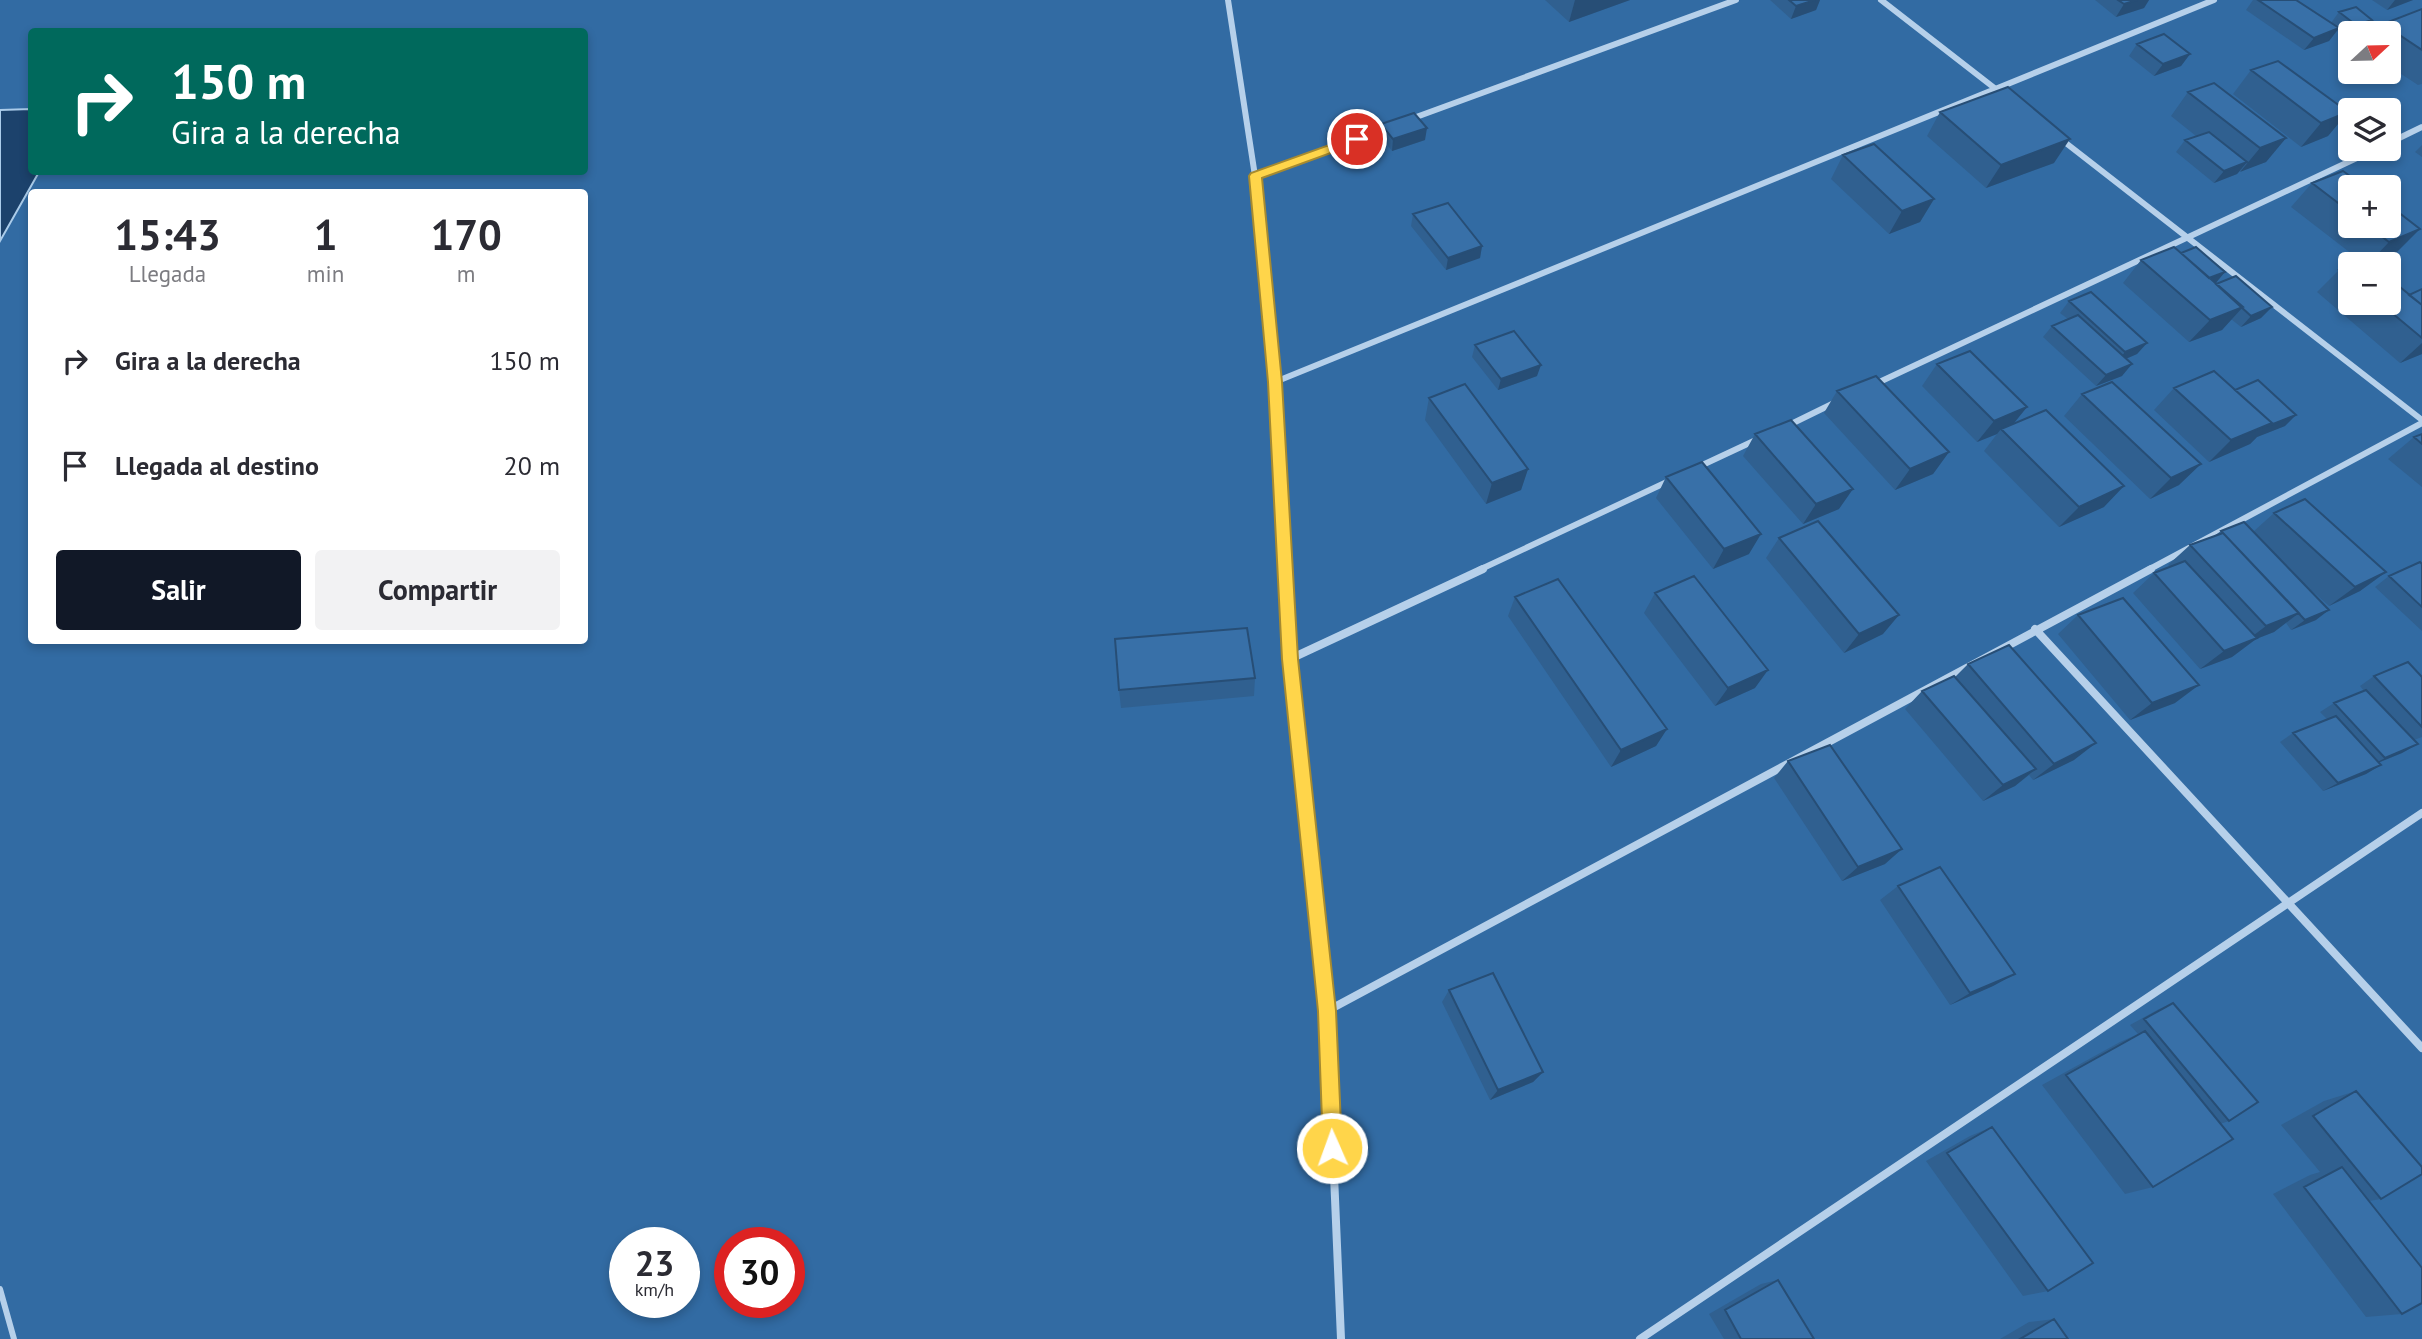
<!DOCTYPE html>
<html lang="es">
<head>
<meta charset="utf-8">
<style>
  body { margin:0; font-family:"PT Sans",sans-serif; background:#f2f2f3; color:#2b2b33; height:100vh; display:flex; flex-direction:column; font-size:26px; white-space:nowrap }
  * { box-sizing:border-box; margin:0 }
  p { font-size:23px; color:#7c7c81 }
  .icon { flex:none; width:38px; height:38px; fill:none; stroke:currentColor; stroke-width:2; stroke-linecap:round; stroke-linejoin:round }
  .map { position:relative; flex:1; overflow:hidden }
  .side { position:absolute; left:28px; top:189px; width:560px; height:455px; display:flex; flex-direction:column; background:#fff; border-radius:7px; box-shadow:0 4px 10px #0003 }
  .side>* { flex:none }
  .top-card { position:absolute; left:28px; top:28px; width:560px; height:147px; border-radius:7px; box-shadow:0 4px 10px #0003; background:#00695c; color:#fff; overflow:hidden }
  .needle { width:46px; rotate:68deg }
  .controls { position:absolute; left:2338px; top:21px; display:grid; gap:14px }
  .controls a { display:grid; place-items:center; width:63px; height:63px; border-radius:7px; background:#fff; box-shadow:0 4px 10px #0003; font-size:35px }
  .speed { position:absolute; left:609px; top:1227px; display:flex; gap:14px; font-size:35px; font-weight:700; text-align:center }
  .speed>* { display:grid; place-content:center; width:91px; height:91px; border-radius:50%; background:#fff; box-shadow:0 4px 10px #0003; line-height:1 }
  .speed small { font-size:18px; font-weight:400 }
  .speed .limit { border:10px solid #d22; background:#fff; color:#111 }
  .pin { position:absolute; display:grid; place-items:center; width:60px; height:60px; color:#fff; margin:-30px; border:4px solid #fff; border-radius:50%; box-shadow:0 2px 7px #0007 }
  .me { position:absolute; width:77px; margin:-38px; rotate:358deg; stroke-linejoin:round; filter:drop-shadow(0 0 5px #0008) }
  .turn { display:flex; align-items:center; gap:24px; height:147px; padding:0 28px; font-size:32px }
  .turn .icon { width:91px; height:91px; stroke-width:2.5 }
  .turn b { display:block; font-size:49px; line-height:60px }
  .eta { display:flex; justify-content:space-evenly; align-items:center; height:119px; text-align:center }
  .eta b { font-size:42px; font-weight:800; line-height:49px }
  .primary-button { display:flex; gap:14px; margin-top:auto; padding:14px 28px }
  .primary-button a { flex:1; height:80px; border-radius:7px; background:#111827; color:#fff; font-size:28px; font-weight:800; line-height:80px; text-align:center }
  .primary-button a+a { background:#f2f2f3; color:#2b2b33 }
  ul { padding:0; list-style:none }
  li { display:flex; align-items:center; gap:21px; height:105px; padding:0 28px }
  li div { flex:1 }
  li b { display:block; font-size:26px }
  li em { font-style:normal }
  .map>svg:first-child { display:block }
  .green { fill:#326ba3; fill-rule:evenodd }
  .water { fill:#1c426c; stroke:#abccea; stroke-width:2 }
  .lines { fill:none; stroke-linecap:round; stroke-linejoin:round }
  .lane { stroke:#b6d0ea; stroke-width:6 }
  .street-far1 { stroke:#b6d0ea; stroke-width:6 }
  .street { stroke:#b6d0ea; stroke-width:8 }
  .wall { fill:#306090 }
  .shaded-wall { fill:#274e76 }
  .building { fill:#3870a8; stroke:#274e76; stroke-width:2 }
  .route { fill:#ffd54a; stroke:#a68a30; stroke-width:2 }
</style>
</head>
<body>
<div class="map">
<svg width="2422" height="1339" viewBox="0 0 2422 1339">
  <rect width="100%" height="100%" fill="#28588c"/>
  <!-- green -->
  <path class="green" d="M0 0H2422V1339H0ZM32 32H584V172H32ZM2350 33H2389V72H2350ZM2350 110H2389V149H2350ZM2350 187H2389V226H2350ZM32 192H584V640H32ZM2350 264H2389V303H2350ZM625 1242H684V1302H625ZM730 1242H789V1302H730Z"/>
  <!-- water -->
  <path class="water" d="M31 109 32 172H39L0 241V110Z"/>
  <g class="lines">
    <!-- lane -->
    <path class="lane" d="M0 1289 14 1339"/>
    <!-- street-far1 -->
    <path class="street-far1" d="M1228 0 1255 176 1275 382 1285 570
      M1881 0 1997 90
      M1408 120 1736 0
      M2062 140 2422 420
      M2389 143 2422 127
      M1255 176 1387 128
      M1275 382 2214 0
      M1873 385 2376 149
      M1785 427 1834 403
      M1696 468 1758 439
      M1479 570 1669 481
      M2148 570 2422 423"/>
    <!-- street -->
    <path class="street" d="M1285 569 1290 659 1327 1011 1341 1339
      M2035 629 2422 1048
      M1290 659 1483 569
      M1327 1011 2151 569
      M1640 1339 2422 813"/>
  </g>
  <!-- wall -->
  <path class="wall" d="M1545 0H1630L1569 22Z
    M1770 0H1820L1816 10 1791 19Z
    M2095 0H2149L2144 8 2116 17Z
    M2253 0H2296L2331 23 2339 12 2372 20 2362 32 2350 33V36L2346 37 2337 31 2329 41 2304 50 2246 10Z
    M2372 0H2413L2387 10Z
    M2422 9V84L2418 85 2389 66V33H2376L2383 24Z
    M2137 44 2190 54 2181 66 2154 76 2129 56Z
    M2251 70 2348 112 2328 136 2301 147 2233 94Z
    M2188 92 2286 138 2266 162 2240 171 2237 174 2214 183 2176 152 2185 140 2196 136 2171 116Z
    M1940 112 2054 163 1986 188 1927 136Z
    M1381 124 1425 140 1392 151 1380 136Z
    M2422 145V157L2415 152Z
    M1843 155 1934 199 1920 222 1889 234 1831 179Z
    M2312 183 2350 187V226H2389L2397 252 2371 263 2361 261 2291 207Z
    M1413 214 1482 246 1480 258 1446 270 1411 226Z
    M2141 260 2215 283 2261 318 2241 327 2231 319 2222 330 2189 342 2123 283Z
    M2350 265V303H2389L2422 289V354L2400 363 2317 292 2339 270Z
    M2069 301 2147 343 2137 354 2126 359 2122 376 2096 386 2043 337 2052 326 2068 319 2060 313Z
    M1475 345 1537 376 1498 390 1472 357Z
    M1937 364 2027 407 2013 424 2104 507 2059 527 1984 451 1997 434 1977 442 1922 386Z
    M2174 388 2235 390 2285 426 2257 437 2250 444 2209 462 2154 410Z
    M1837 391 1949 452 1933 474 1895 490 1824 413Z
    M2082 394 2179 485 2150 499 2064 416Z
    M1429 398 1528 469 1521 490 1486 504 1425 420Z
    M1755 434 1839 509 1803 524 1743 456Z
    M2422 434V487L2388 459 2414 437Z
    M1666 477 1749 554 1713 569 1656 498Z
    M2274 513 2386 572 2360 591 2329 606 2300 580 2316 620 2291 630 2286 623 2274 632 2256 639 2232 657 2200 669 2133 593 2154 573 2170 567 2168 565 2190 545 2214 536 2221 531H2254Z
    M1779 538 1883 634 1844 653 1766 558Z
    M2422 564V631L2375 587 2389 576Z
    M1655 593 1755 688 1715 706 1644 613Z
    M1515 597 1667 729 1656 746 1611 767 1508 616Z
    M2078 615 2175 703 2130 720 2058 634Z
    M1968 664 2074 760 2033 780 2029 775 2015 786 1983 801 1905 709 1922 691 1955 677Z
    M2374 676 2422 677V737L2414 740 2418 744 2402 753 2378 763 2381 765 2366 774 2323 791 2280 742 2293 733 2327 719 2320 712 2334 703 2364 691 2360 686Z
    M1255 678 1254 696 1121 708 1119 690Z
    M1788 761 1885 864 1842 881 1774 778Z
    M1898 886 2015 974 1993 986 1950 1005 1880 900Z
    M1449 990 1543 1072 1533 1082 1490 1100 1442 1002Z
    M2173 1003 2229 1121 2220 1124 2153 1187 2125 1194 2042 1085 2120 1042 2138 1034 2130 1025 2159 1009Z
    M2356 1091 2381 1199 2369 1201 2402 1314 2366 1317 2273 1194 2310 1175 2320 1172 2281 1125 2324 1101Z
    M1992 1127 2048 1291 2023 1296 1926 1161 1970 1136Z
    M1778 1280 1814 1339H1724L1709 1314 1761 1284Z
    M2054 1319 2068 1339H2000L2029 1322Z"/>
  <!-- shaded-wall -->
  <path class="shaded-wall" d="M1575 0H1630L1569 22Z
    M1815 0H1820L1816 10 1791 19 1796 6Z
    M2137 0H2149L2144 8 2116 17 2124 4Z
    M2395 0H2413L2387 10Z
    M2372 20 2362 32 2350 33V36L2346 37 2356 25Z
    M2339 28 2329 41 2304 50 2314 38Z
    M2190 54 2181 66 2154 76 2163 64Z
    M2348 112 2328 136 2301 147 2321 123Z
    M1427 128 1425 140 1392 151 1393 139Z
    M2286 138 2266 162 2240 172 2260 148Z
    M2070 139 2054 163 1986 188 2001 165Z
    M2247 162 2237 174 2214 183 2224 171Z
    M1934 199 1920 222 1889 234 1902 211Z
    M2420 229 2397 252 2368 264 2389 242Z
    M1482 246 1480 258 1446 270 1448 258Z
    M2225 272 2215 284 2197 283Z
    M2243 307 2222 330 2189 342 2210 320Z
    M2272 307 2261 318 2241 327 2251 316Z
    M2147 343 2137 354 2116 363 2125 352Z
    M2422 343V354L2400 363Z
    M2132 364 2122 376 2096 386 2106 375Z
    M1541 365 1537 376 1498 390 1501 379Z
    M2027 407 2010 428 2001 429 1997 434 1977 442 1994 421Z
    M2296 415 2285 426 2257 437 2250 444 2209 462 2231 440 2272 423Z
    M1949 452 1933 474 1895 490 1910 469Z
    M2201 464 2179 485 2150 499 2171 478Z
    M1528 469 1521 490 1486 504 1492 483Z
    M2124 486 2104 507 2059 527 2079 507Z
    M1853 489 1839 509 1803 524 1816 504Z
    M1761 534 1749 554 1713 569 1724 549Z
    M2386 572 2360 591 2329 606 2355 587Z
    M2329 610 2316 620 2291 630 2305 620Z
    M2299 613 2274 632 2256 639 2232 657 2200 669 2224 651 2242 644 2266 626Z
    M1899 615 1883 634 1844 653 1859 634Z
    M1768 670 1755 688 1715 706 1728 688Z
    M2199 685 2175 703 2130 720 2152 703Z
    M1667 729 1656 746 1611 767 1621 750Z
    M2096 743 2074 760 2033 780 2054 764Z
    M2418 744 2402 753 2370 766 2385 758Z
    M2381 765 2366 774 2323 791 2338 783Z
    M2036 769 2015 786 1983 801 2003 785Z
    M1902 849 1885 864 1842 881 1858 867Z
    M2015 974 1993 986 1950 1005 1970 993Z
    M1543 1072 1533 1082 1490 1100 1498 1090Z"/>
  <!-- building -->
  <path class="building" d="M1789 0H1815L1796 6Z
    M2118 0H2137L2124 4Z
    M2258 0H2296L2339 28 2314 38Z
    M2356 7 2372 20 2356 25 2339 12Z
    M2422 9V50L2383 24Z
    M2164 34 2190 54 2163 64 2137 44Z
    M2278 61 2348 112 2321 123 2251 70Z
    M2214 83 2286 138 2260 148 2188 92Z
    M2008 87 2070 139 2001 165 1940 112Z
    M1414 113 1427 128 1393 139 1381 124Z
    M2209 132 2247 162 2224 171 2185 140Z
    M1874 144 1934 199 1902 211 1843 155Z
    M2343 171 2365 187H2350V212L2312 183Z
    M1448 203 1482 246 1448 258 1413 214Z
    M2389 205 2420 229 2389 242 2368 226H2389Z
    M2174 247 2243 307 2210 320 2141 260Z
    M2196 247 2225 272 2209 278 2181 253Z
    M2366 260 2372 264H2354Z
    M2350 265V278L2339 270Z
    M2236 276 2272 307 2251 316 2216 284Z
    M2389 278 2422 305V338L2380 303H2389Z
    M2422 289V305L2409 295Z
    M2091 292 2147 343 2125 352 2069 301Z
    M2078 315 2132 364 2106 375 2052 326Z
    M1514 331 1541 365 1501 379 1475 345Z
    M1970 351 2027 407 1994 421 1937 364Z
    M2214 371 2272 423 2231 440 2174 388Z
    M1876 376 1949 452 1910 469 1837 391Z
    M2258 380 2296 415 2268 426 2272 423 2235 390Z
    M2112 382 2201 464 2171 478 2082 394Z
    M1465 384 1528 469 1492 483 1429 398Z
    M2046 410 2124 486 2079 507 2001 429Z
    M1791 420 1853 489 1816 504 1755 434Z
    M2422 434V444L2414 437Z
    M1702 462 1761 534 1724 549 1666 477Z
    M2305 499 2386 572 2355 587 2274 513Z
    M1818 521 1899 615 1859 634 1779 538Z
    M2244 522 2329 610 2305 620 2221 531Z
    M2223 533 2299 613 2266 626 2190 545Z
    M2185 561 2257 638 2224 651 2154 573Z
    M2420 562 2422 564V607L2389 576Z
    M1694 576 1768 670 1728 688 1655 593Z
    M1558 579 1667 729 1621 750 1515 597Z
    M2123 598 2199 685 2152 703 2078 615Z
    M1247 628 1255 678 1119 690 1115 639Z
    M2009 645 2096 743 2054 764 1968 664Z
    M2408 662 2422 677V727L2374 676Z
    M1954 676 2036 769 2003 785 1922 691Z
    M2366 690 2418 744 2385 758 2334 703Z
    M2336 716 2381 765 2338 783 2293 733Z
    M1830 745 1902 849 1858 867 1788 761Z
    M1940 867 2015 974 1970 993 1898 886Z
    M1493 973 1543 1072 1498 1090 1449 990Z
    M2173 1003 2258 1102 2229 1121 2144 1019Z
    M2145 1031 2233 1139 2153 1187 2066 1075Z
    M2356 1091 2422 1167V1174L2381 1199 2313 1116Z
    M1992 1127 2093 1263 2048 1291 1947 1153Z
    M2342 1167 2422 1268V1303L2402 1314 2304 1187Z
    M1778 1280 1814 1339H1741L1725 1310Z
    M2054 1319 2068 1339H2020Z"/>
  <!-- route -->
  <path class="route" d="M1357 135 1363 139 1361 142 1262 178 1282 382 1298 659 1336 1011 1342 1148 1339 1155 1332 1157 1326 1155 1323 1148 1318 1011 1282 659 1268 382 1249 176 1251 173Z"/>
</svg>
<div class="controls">
<a><svg class="needle" viewBox="-14 -14 28 28"><path d="M0-13l5 13h-10z" fill="#e53935"/><path d="M0 13l5-13h-10z" fill="#7c7c81"/></svg></a>
<a><svg class="icon" aria-label="layers" viewBox="0 0 24 24"><path d="M12 4l9 5-9 5-9-5zM3 14l9 5 9-5"/></svg></a>
<a>+</a>
<a>−</a>
</div>
<div class="speed"><div>23<small>km/h</small></div><div class="limit">30</div></div>
<div class="pin" style="left:1357px;top:139px;background:#d93025"><svg class="icon" aria-label="arrive" viewBox="0 0 24 24"><path d="M6 21V4h12l-3 4 3 4H6"/></svg></div>
<svg class="me" style="left:1332px;top:1148px" viewBox="-20 -20 40 40"><circle r="17" fill="#ffd54a" stroke="#fff" stroke-width="3"/><path d="M0-11L8 9 0 5-8 9z" fill="#fff"/></svg>
<div class="top-card">
<div class="turn"><svg class="icon" aria-label="right" viewBox="0 0 24 24"><path d="M7 20v-9h11M14 6l5 5-5 5"/></svg><div><b>150 m</b>Gira a la derecha</div></div>
</div>
<section class="side">
<div class="eta">
<div><b>15:43</b><p>Llegada</p></div>
<div><b>1</b><p>min</p></div>
<div><b>170</b><p>m</p></div>
</div>
<ul>
<li><svg class="icon" aria-label="right" viewBox="0 0 24 24"><path d="M7 20v-9h11M14 6l5 5-5 5"/></svg><div><b>Gira a la derecha</b></div><em>150 m</em></li>
<li><svg class="icon" aria-label="arrive" viewBox="0 0 24 24"><path d="M6 21V4h12l-3 4 3 4H6"/></svg><div><b>Llegada al destino</b></div><em>20 m</em></li>
</ul>
<div class="primary-button"><a>Salir</a><a>Compartir</a></div>
</section>
</div>
</body>
</html>
